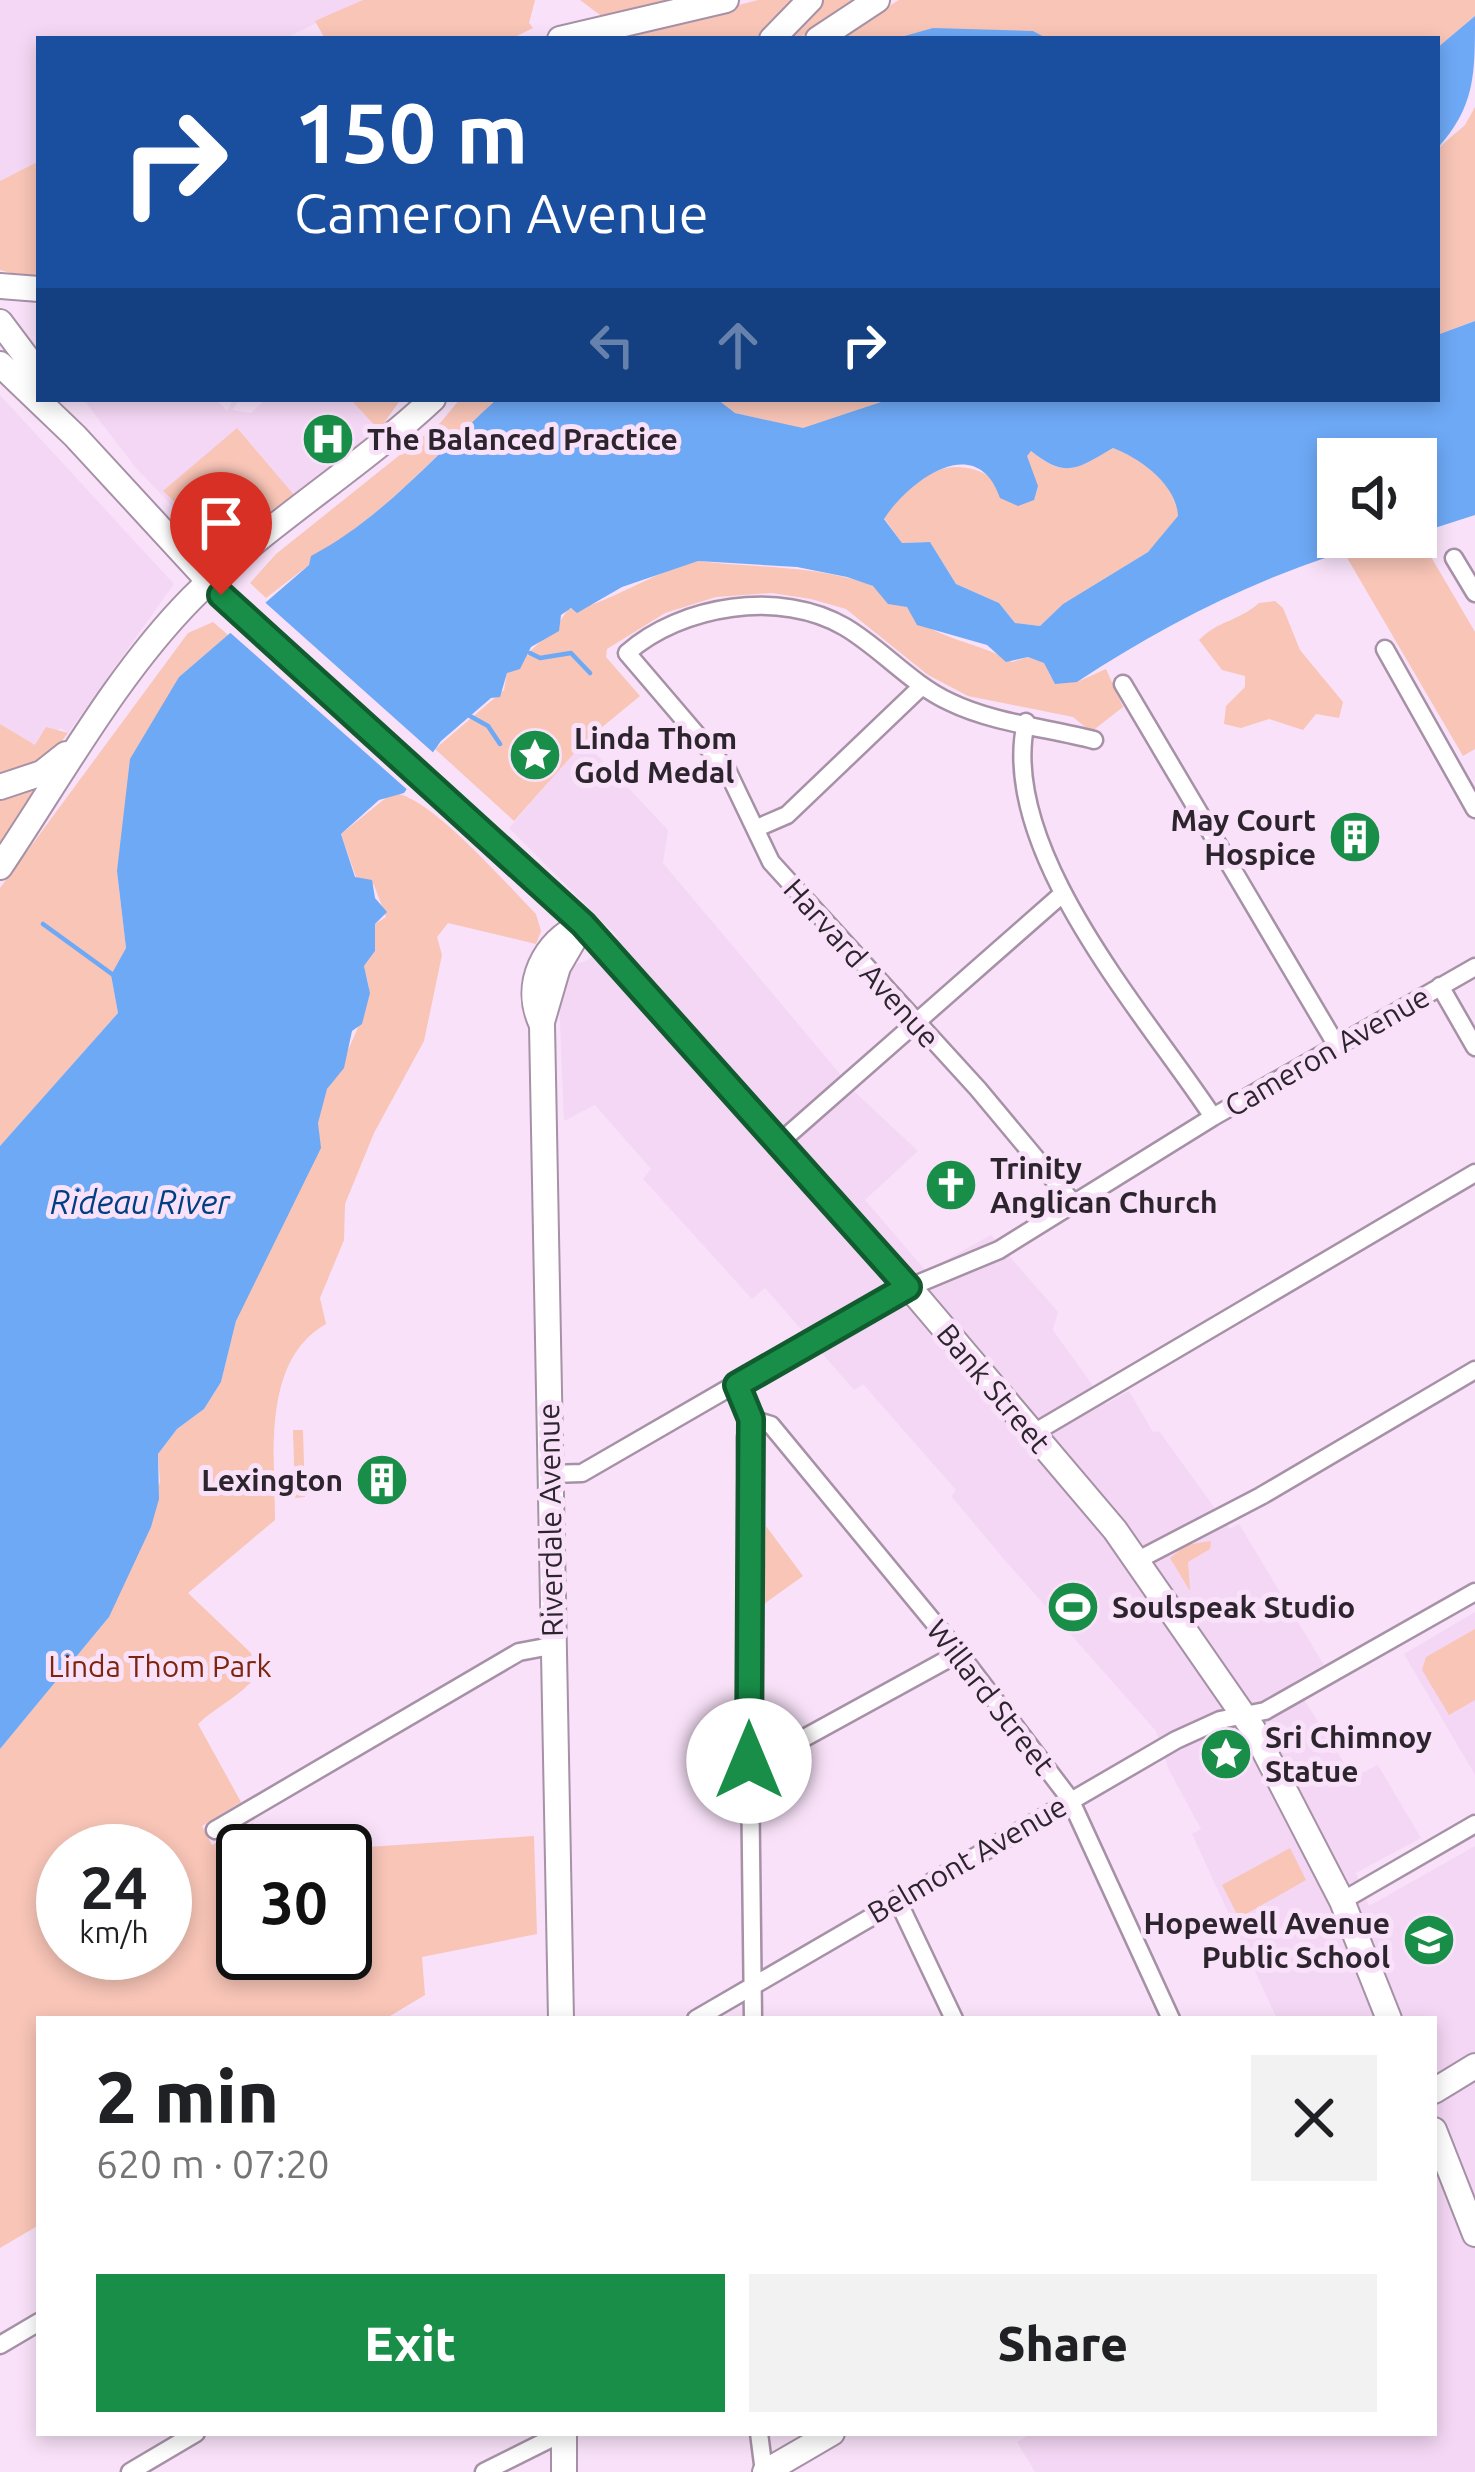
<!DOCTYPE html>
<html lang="en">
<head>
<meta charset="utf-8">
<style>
  body { margin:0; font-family:Ubuntu,sans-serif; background:#f2f2f2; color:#202124; height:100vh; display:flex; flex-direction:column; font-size:45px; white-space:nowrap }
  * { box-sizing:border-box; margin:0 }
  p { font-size:39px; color:#757577 }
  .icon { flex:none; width:66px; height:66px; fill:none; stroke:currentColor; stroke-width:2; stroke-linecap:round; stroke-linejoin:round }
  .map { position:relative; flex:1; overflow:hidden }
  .details { position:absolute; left:36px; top:2016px; width:1401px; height:420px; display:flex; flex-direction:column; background:#fff; border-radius:0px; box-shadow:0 6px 18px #0003 }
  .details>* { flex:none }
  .hud { position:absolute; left:36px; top:36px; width:1404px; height:366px; border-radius:0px; box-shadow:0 6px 18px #0003; background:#1a4fa0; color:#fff; overflow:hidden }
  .controls { position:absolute; left:1317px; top:438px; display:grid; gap:24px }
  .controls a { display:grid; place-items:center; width:120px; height:120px; border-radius:0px; background:#fff; box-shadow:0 6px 18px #0003; font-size:60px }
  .speed { position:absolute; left:36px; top:1824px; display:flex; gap:24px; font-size:60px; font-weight:700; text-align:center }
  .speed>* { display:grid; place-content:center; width:156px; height:156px; border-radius:50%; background:#fff; box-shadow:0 6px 18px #0003; line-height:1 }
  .speed small { font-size:30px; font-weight:400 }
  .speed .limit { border:6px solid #111; border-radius:18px; background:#fff; color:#111 }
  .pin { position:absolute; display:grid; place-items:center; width:102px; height:102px; color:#fff; margin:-123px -51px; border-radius:50% 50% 50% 0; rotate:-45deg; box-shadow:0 0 12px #0007 }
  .pin .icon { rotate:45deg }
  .me { position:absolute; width:132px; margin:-66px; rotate:0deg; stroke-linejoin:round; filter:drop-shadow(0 0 9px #0008) }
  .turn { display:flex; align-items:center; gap:42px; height:252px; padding:0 60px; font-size:54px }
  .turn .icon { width:156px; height:156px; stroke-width:2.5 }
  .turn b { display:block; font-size:84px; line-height:102px }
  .lanes { display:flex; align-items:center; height:114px; padding:0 60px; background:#0003; justify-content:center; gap:60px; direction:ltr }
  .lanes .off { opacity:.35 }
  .round { display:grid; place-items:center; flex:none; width:126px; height:126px; border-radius:0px; background:#f2f2f2 }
  .head { display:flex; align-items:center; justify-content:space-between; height:204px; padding:0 60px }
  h1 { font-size:72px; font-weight:800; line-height:90px }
  .primary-button { display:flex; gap:24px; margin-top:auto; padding:24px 60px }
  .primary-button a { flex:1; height:138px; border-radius:0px; background:#188e48; color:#fff; font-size:48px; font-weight:800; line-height:138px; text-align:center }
  .primary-button a+a { background:#f2f2f2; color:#202124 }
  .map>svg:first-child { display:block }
  .built { fill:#f4d7f4 }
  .green { fill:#f8c5b7; fill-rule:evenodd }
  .water { fill:#6ea9f6; fill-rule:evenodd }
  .pier { fill:#f9e2f9 }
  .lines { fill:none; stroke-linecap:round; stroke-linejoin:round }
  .stream { stroke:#6ea9f6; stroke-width:4.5 }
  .street-casing { stroke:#a691a6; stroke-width:21 }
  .secondary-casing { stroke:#a691a6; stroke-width:28 }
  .primary-casing { stroke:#a691a6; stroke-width:28 }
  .street { stroke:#fff; stroke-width:16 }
  .secondary { stroke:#fff; stroke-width:24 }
  .primary { stroke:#fff; stroke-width:24 }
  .route-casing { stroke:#105c2f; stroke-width:30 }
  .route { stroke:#188e48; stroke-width:21 }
  .labels { text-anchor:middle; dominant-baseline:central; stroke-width:10; stroke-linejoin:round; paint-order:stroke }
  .poi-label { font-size:30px; font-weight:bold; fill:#2d252d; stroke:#f9e2f9; text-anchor:start }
  .street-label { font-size:30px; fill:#2d252d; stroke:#f9e2f9 }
  .park-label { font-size:30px; fill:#7d250d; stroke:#f9e2f9 }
  .water-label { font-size:33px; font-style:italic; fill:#003f82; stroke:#f9e2f9 }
</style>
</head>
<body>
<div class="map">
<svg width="1475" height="2472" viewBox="0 0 1475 2472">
  <rect width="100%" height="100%" fill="#f9e2f9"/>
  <!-- built -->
  <path class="built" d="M0 0H363L284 39H39V161L0 181Z
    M0 395 174 584 68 733 61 728 35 746 0 724Z
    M83 399H216L227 411 233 399H240L232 410 251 413 266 399H350L379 430 351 458 225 549 210 545 136 468Z
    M584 741 668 830 663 863 856 1093 918 1151 865 1200 926 1271 991 1235 1058 1312 1053 1330 1106 1404 1129 1391 1153 1432 1159 1431 1230 1529 1239 1524 1324 1665 1293 1682 1353 1777 1378 1765 1421 1838 1356 1873 1369 1906 1475 1846V2472H1035L1017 2442 1032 2433H1434V2019H1277L1192 1834 1201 1829 1169 1770 1156 1731 1002 1557 951 1496 956 1490 863 1384 854 1390 765 1288 752 1299 643 1179 651 1169 595 1105 564 1121 559 1000 570 966 586 961 618 937 509 828Z
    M1475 1612V1775L1404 1654Z"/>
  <!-- green -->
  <path class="green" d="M363 0H535L529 23 533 28 511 39H325L315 21Z
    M580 0H678L604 18Z
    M758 0H854L798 39H608Z
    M899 0H1475V16L1437 48V39H1048L1032 31 837 39Z
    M1475 107V321L1437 335V149L1465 125Z
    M39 161V276L32 279 0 270V181Z
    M350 399H401L379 430Z
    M460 399H497C436 453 383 518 312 556L309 565 266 598 250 583 276 554 441 422Z
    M717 399H890L803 429 735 413Z
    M237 428 294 495 220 545 163 491Z
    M1113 448C1140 458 1177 484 1179 516L1148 552 1063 604 1040 626 1015 623 999 603 956 584 930 542 902 543 884 518C911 478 949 450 994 479L1031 451C1065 479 1077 469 1113 448Z
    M1420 538 1475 632V749L1463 756 1346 556Z
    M698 561C755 568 813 565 868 584 883 589 891 601 908 607 920 637 982 642 1012 662L1028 657 1045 663 1051 677 1077 682 1106 669 1123 707 1091 732 1073 717 968 696 928 675 846 609 811 599 772 593 716 597 665 613 607 649 606 657 640 696 584 742 514 821 435 749 504 690 507 673 557 626 568 609C597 611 657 569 698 561Z
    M1259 603 1275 601 1283 608 1300 650 1343 702 1339 718 1316 714 1303 730 1269 719 1241 728 1224 724 1226 706 1245 687V676L1222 670 1199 640C1217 621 1239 621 1259 603Z
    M213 622 228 635 179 677 117 871 126 948 111 975 118 1013 0 1146V888L188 633Z
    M0 724 35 745 46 727 68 733 46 761 0 782Z
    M56 772 0 849V795Z
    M392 793C428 793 508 886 536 914L541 931 536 944 448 923 437 937 442 955 424 1041 374 1133 345 1204 344 1240 320 1298 326 1324C261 1361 275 1457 275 1520L188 1593 251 1653 256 1676C241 1696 217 1706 198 1724L241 1802 202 1826 212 1845 253 1823 269 1851H243V1953H345V1858L367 1847 534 1836 537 1934 422 1957 425 1995 385 2019H39V2225L0 2248V1749L109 1617 160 1482 158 1454 177 1429 204 1409 221 1382 236 1321 327 1089C337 1077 368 1009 369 994 370 985 365 974 364 966L375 951V924L386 917 374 885 356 877 341 834ZM63 1851H165V1953H63Z
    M293 1430H303L305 1497 295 1498Z
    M766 1526 803 1576 764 1604Z
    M1211 1541 1210 1549 1188 1562 1190 1591 1170 1558 1186 1545Z
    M1475 1629V1700L1449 1715 1422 1670 1426 1657Z
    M1290 1848 1306 1880 1239 1918 1222 1885Z"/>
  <!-- water -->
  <path class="water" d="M1475 16C1475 77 1475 106 1437 149V48Z
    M933 28 1033 31 1048 39H894Z
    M1475 321V515L1416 534V459H1338V537H1401C1287 562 1174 618 1077 682L1055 684 1044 663 1028 657 1006 662 987 645 917 625 907 607 888 604 873 586 847 577 797 567 698 561 622 587 577 613 571 608 561 615 559 631 531 647 520 669 507 673 500 697 491 698 441 741 404 793 379 800 341 834 355 877 372 880 375 898 387 912 375 924V951L364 966 370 993 362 1024 352 1031 344 1068 327 1089 318 1123 321 1148 236 1321 221 1382 204 1409 177 1429 158 1454 159 1499 151 1527 109 1617 0 1749V1146L118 1013 111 975 126 948 117 871 130 759 179 677 309 565 311 556C383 518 436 454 497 399H717L735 413 803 428 890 399H1437V335ZM1113 448C1140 458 1177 485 1178 516L1148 552 1063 604 1040 626 1015 623 999 603 956 584 930 542 902 543 884 519C909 480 977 430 1000 498L1018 506 1034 500 1038 486 1027 456 1031 451C1066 479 1077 469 1113 448Z"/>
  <!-- pier -->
  <path class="pier" d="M259 597 437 756 411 793 226 629Z"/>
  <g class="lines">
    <!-- stream -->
    <path class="stream" d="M530 653 540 658 571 653 590 673
      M470 716 488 726 500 744
      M43 924 116 977"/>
    <!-- street casing -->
    <g class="street-casing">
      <path id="street" d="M1454 558 1475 593
        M1385 649 1475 809
        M1123 684 1337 1046
        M1026 722C997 850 1146 1015 1213 1117
        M757 828 787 815 922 686
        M1440 986 1475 1047
        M779 1143 1060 896
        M1074 1204 978 1089 771 862 727 770 627 653C681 605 781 589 845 627 882 649 911 684 950 702 993 723 1048 728 1094 740
        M738 1385 751 1419 746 1437 753 2019
        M751 1419 771 1425 959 1653 1070 1799 1171 2019
        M1032 1434 1475 1173
        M550 1474 582 1473 886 1297 999 1250 1213 1117 1475 967
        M1138 1560 1261 1496 1475 1370
        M749 1761 764 1760 959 1653
        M215 1830 519 1652 551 1646
        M897 1899 954 2019
        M1342 1901 1475 1824
        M696 2019 1176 1740 1220 1720 1265 1711 1475 1592
        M0 2345 39 2322
        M759 2433 764 2472
        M130 2472 196 2433
        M484 2472 562 2433"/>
    </g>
    <!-- secondary casing -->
    <g class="secondary-casing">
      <path id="secondary" d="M542 1022 558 967 583 924
        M561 2019 542 1025C522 984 544 942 583 924
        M1434 2091 1475 2066
        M564 2433V2472
        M765 2472 832 2433"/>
    </g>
    <!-- primary casing -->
    <g class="primary-casing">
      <path id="primary" d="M560 39 726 0
        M772 39 810 0
        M818 39 877 0
        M0 286 39 289
        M0 322 39 374
        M0 364 75 436 229 603 583 924 920 1300 1115 1530 1253 1729 1342 1901 1389 2019
        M0 787 42 773 66 754
        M0 867C60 778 116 675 192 598 265 525 357 470 433 399
        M1434 2130 1475 2234"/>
    </g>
    <!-- street -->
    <use href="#street" class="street"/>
    <!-- secondary -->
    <use href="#secondary" class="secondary"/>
    <!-- primary -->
    <use href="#primary" class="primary"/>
  </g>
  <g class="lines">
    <!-- route casing -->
    <g class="route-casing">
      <path id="route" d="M221 595 583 924 908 1287 737 1385 751 1419 749 1761"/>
    </g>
    <!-- route -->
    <use href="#route" class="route"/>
  </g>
  <!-- icons -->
  <defs>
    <g id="hospital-disc" transform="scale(2.7)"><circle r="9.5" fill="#188e48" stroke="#f9e2f9"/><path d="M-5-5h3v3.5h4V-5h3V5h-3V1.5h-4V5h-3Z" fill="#fff"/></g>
    <g id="sight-disc" transform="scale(2.7)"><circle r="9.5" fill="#188e48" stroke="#f9e2f9"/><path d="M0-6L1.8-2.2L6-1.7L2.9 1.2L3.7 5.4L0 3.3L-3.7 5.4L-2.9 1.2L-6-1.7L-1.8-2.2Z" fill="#fff"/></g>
    <g id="building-disc" transform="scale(2.7)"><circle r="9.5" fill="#188e48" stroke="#f9e2f9"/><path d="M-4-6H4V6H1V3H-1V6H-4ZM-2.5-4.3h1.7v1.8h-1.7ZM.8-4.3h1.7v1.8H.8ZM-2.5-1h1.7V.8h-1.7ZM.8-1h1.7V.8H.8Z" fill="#fff"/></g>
    <g id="church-disc" transform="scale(2.7)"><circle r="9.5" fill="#188e48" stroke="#f9e2f9"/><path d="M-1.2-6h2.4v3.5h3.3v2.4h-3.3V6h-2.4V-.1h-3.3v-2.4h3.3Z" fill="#fff"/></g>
    <g id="stadium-disc" transform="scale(2.7)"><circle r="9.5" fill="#188e48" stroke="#f9e2f9"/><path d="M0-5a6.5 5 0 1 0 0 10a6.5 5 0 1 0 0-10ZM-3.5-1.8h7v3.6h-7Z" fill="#fff"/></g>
    <g id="school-disc" transform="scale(2.7)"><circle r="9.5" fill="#188e48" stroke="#f9e2f9"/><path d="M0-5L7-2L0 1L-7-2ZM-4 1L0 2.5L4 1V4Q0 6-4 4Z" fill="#fff"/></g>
  </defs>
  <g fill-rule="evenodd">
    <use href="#hospital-disc" x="328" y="439"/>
    <use href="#sight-disc" x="535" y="755"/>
    <use href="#building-disc" x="1355" y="837"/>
    <use href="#church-disc" x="951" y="1185"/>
    <use href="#building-disc" x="382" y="1480"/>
    <use href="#stadium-disc" x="1073" y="1607"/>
    <use href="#sight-disc" x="1226" y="1754"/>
    <use href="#school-disc" x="1429" y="1940"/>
  </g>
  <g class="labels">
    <!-- poi labels -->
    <g class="poi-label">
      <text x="367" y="439">The Balanced Practice</text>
      <text x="574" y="738">Linda Thom<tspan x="574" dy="34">Gold Medal</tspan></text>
      <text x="1316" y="820" text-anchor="end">May Court<tspan x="1316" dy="34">Hospice</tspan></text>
      <text x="990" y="1168">Trinity<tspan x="990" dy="34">Anglican Church</tspan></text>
      <text x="343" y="1480" text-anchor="end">Lexington</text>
      <text x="1112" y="1607">Soulspeak Studio</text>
      <text x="1265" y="1737">Sri Chimnoy<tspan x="1265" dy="34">Statue</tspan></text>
      <text x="1390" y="1923" text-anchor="end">Hopewell Avenue<tspan x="1390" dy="34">Public School</tspan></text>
    </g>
    <!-- street labels -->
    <g class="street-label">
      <text transform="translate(862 963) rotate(48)">Harvard Avenue</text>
      <text transform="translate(1327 1051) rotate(-30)">Cameron Avenue</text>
      <text transform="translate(994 1388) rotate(50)">Bank Street</text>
      <text transform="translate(550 1520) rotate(-91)">Riverdale Avenue</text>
      <text transform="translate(991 1697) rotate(52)">Willard Street</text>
      <text transform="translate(967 1859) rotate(-30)">Belmont Avenue</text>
    </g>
    <!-- park labels -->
    <g class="park-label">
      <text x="160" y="1666">Linda Thom Park</text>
    </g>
    <!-- water labels -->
    <g class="water-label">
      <text x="140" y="1201">Rideau River</text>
    </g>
  </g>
</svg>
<div class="controls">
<a><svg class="icon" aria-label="sound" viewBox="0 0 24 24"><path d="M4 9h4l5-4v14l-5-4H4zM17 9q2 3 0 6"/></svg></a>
</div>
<div class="speed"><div>24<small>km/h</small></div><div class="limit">30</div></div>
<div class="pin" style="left:221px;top:595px;background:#d93025"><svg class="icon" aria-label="arrive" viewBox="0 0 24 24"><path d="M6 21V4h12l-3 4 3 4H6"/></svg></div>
<svg class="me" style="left:749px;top:1761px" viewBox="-20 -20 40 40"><circle r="19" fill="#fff"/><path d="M0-13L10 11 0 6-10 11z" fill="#188e48"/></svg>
<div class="hud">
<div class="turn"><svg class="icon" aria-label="right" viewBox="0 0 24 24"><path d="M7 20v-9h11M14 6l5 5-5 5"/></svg><div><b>150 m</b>Cameron Avenue</div></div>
<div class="lanes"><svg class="icon off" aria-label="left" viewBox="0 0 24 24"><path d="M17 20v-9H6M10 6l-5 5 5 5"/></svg><svg class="icon off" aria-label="ahead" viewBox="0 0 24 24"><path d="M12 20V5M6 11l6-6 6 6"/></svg><svg class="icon" aria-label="right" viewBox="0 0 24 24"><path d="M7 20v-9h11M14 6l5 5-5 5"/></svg></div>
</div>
<section class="details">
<div class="head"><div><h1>2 min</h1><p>620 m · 07:20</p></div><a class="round"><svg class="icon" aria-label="close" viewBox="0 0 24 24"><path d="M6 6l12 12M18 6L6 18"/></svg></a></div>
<div class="primary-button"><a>Exit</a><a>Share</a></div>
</section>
</div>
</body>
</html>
